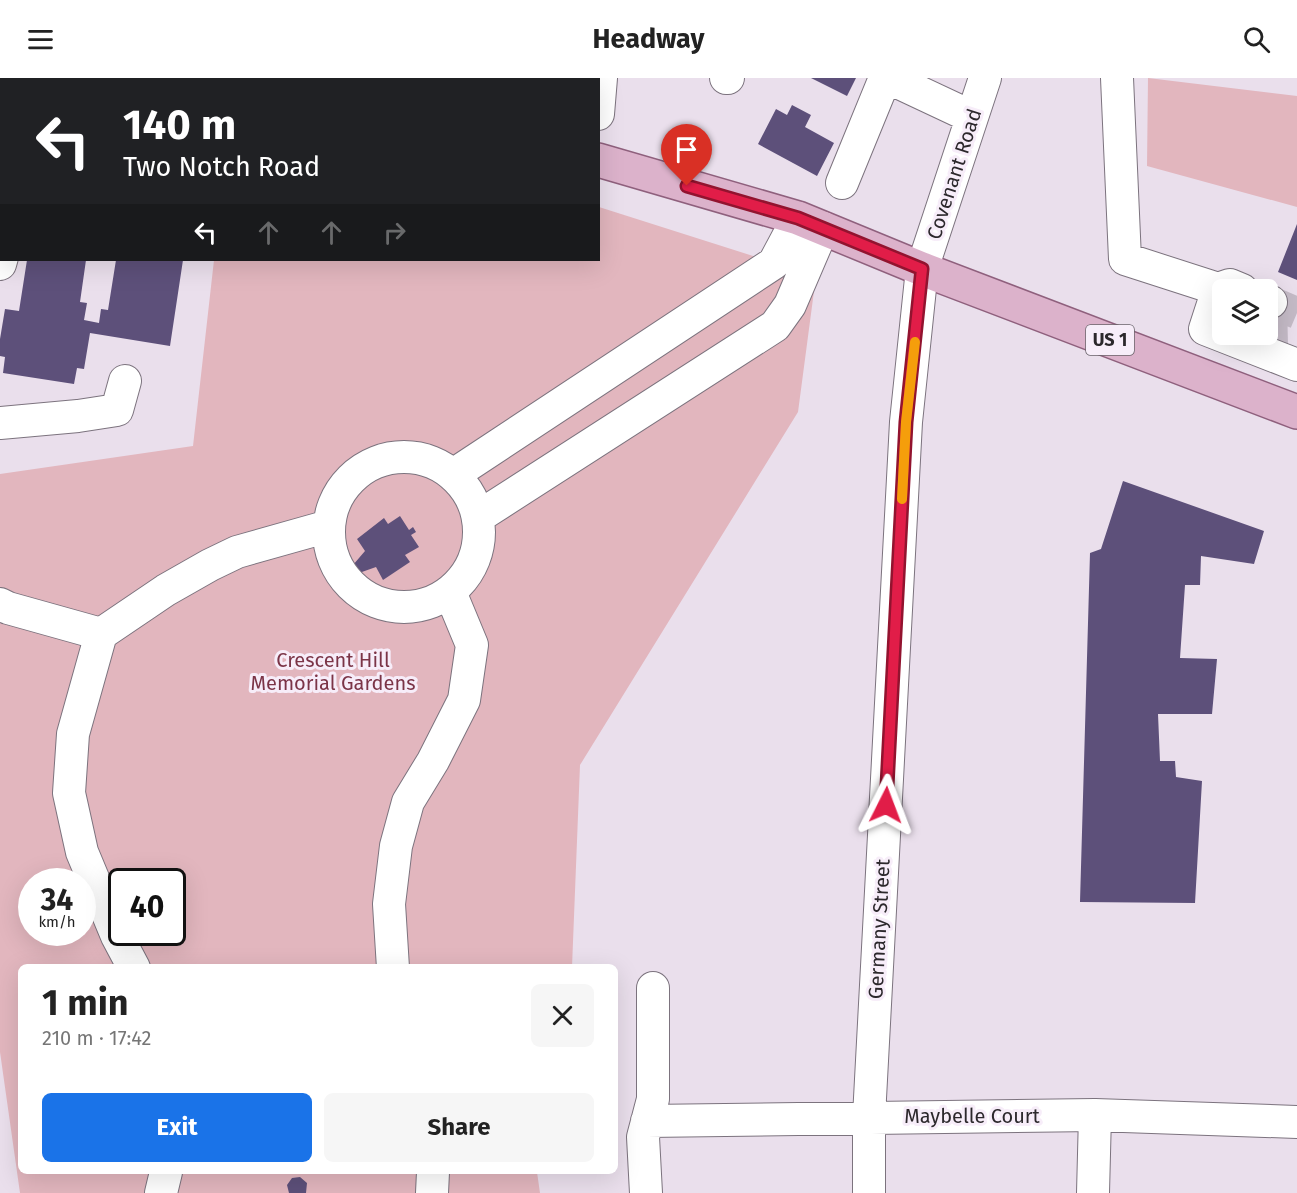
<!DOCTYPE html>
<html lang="en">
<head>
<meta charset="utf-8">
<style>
  body { margin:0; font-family:"Fira Sans",sans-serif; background:#f6f6f6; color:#222; height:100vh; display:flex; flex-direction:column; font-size:22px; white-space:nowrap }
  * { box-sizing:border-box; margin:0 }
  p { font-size:20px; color:#767676 }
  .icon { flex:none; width:33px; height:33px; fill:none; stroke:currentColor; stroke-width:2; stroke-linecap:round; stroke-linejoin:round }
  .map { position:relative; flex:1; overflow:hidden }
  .panel { position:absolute; left:18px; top:886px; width:600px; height:210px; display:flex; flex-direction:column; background:#fff; border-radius:9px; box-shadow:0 6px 24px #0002 }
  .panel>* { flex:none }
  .guide { position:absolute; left:0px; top:0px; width:600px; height:183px; box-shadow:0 6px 24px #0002; background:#202124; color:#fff; overflow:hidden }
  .fabs { position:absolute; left:1212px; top:201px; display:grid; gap:12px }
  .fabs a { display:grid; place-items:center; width:66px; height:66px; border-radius:9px; background:#fff; box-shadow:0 6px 24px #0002; font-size:30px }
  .speed { position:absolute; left:18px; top:790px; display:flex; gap:12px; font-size:30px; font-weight:700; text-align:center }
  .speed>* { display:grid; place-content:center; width:78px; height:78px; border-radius:50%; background:#fff; box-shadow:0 6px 24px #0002; line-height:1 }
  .speed small { font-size:15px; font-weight:400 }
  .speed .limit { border:3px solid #111; border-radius:9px; background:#fff; color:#111 }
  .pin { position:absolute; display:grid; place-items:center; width:51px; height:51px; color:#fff; margin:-62px -26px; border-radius:50% 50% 50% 0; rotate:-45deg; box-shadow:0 0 6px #0007 }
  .pin .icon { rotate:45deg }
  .me { position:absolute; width:66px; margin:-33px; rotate:3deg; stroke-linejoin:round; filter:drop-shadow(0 0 4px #0008) }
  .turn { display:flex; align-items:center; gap:21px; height:126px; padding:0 24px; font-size:27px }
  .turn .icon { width:78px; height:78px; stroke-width:2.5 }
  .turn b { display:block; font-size:42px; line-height:51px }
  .lanes { display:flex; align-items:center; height:57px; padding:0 24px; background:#0003; justify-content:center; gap:30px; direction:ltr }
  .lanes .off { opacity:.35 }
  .round { display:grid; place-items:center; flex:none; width:63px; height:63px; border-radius:9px; background:#f6f6f6 }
  .head { display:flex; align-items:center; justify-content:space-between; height:102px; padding:0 24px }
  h1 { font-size:36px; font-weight:700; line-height:45px }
  .action { display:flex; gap:12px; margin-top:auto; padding:12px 24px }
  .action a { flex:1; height:69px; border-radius:9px; background:#1a73e8; color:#fff; font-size:24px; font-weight:700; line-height:69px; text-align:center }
  .action a+a { background:#f6f6f6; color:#222 }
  header { display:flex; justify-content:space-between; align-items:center; height:78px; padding:0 24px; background:#fff; font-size:27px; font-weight:700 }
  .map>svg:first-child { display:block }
  .green { fill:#e2b6be; fill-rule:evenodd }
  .building { fill:#5d507a }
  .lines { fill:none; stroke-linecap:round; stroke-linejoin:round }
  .minor-tunnel { stroke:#c4bac6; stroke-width:32; stroke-dasharray:32 16; stroke-linecap:butt }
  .minor-casing { stroke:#7c737e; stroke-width:34 }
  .major-casing { stroke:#8f607d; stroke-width:36 }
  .minor { stroke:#fff; stroke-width:32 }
  .major { stroke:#dcb2cb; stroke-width:33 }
  .route-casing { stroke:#92132f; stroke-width:15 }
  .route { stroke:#e11d48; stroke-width:10 }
  .slow { stroke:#f59e0b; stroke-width:10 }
  .labels { text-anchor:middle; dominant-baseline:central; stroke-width:6; stroke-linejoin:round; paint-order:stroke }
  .shield { fill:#f7edf9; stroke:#69636a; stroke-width:1.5 }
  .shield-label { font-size:18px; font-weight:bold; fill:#2c282c }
  .street-label { font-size:20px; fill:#2c282c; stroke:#f7edf9 }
  .park-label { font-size:20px; fill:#7b3447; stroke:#f7edf9 }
</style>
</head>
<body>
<header><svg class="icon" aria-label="menu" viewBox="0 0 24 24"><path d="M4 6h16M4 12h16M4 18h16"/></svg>Headway<svg class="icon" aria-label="search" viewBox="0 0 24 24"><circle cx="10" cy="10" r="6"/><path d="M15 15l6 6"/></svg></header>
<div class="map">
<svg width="1297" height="1115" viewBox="0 0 1297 1115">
  <rect width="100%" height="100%" fill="#eadfec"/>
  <!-- green -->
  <path class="green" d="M1148 0 1297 18V129L1147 88Z
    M599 129 816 198 798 334 580 687 572 889 21 890V1094H537L540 1115H20L0 974V396L193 368 214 182H598ZM32 804H82V855H32ZM122 804H172V855H122Z"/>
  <!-- building -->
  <path class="building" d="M811 0H856L847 18Z
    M792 27 811 37 805 49 834 65 817 98 758 66 776 31 787 37Z
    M1297 146V202L1278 194Z
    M27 182H86L80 224 87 225 84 242 99 245 101 231 108 232 116 182H183L170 268 90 255 84 291 77 290 74 306 3 295 5 279 0 278V261L5 231 19 233Z
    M1123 403 1264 453 1254 486 1201 478 1200 507H1185L1180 580 1217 581 1212 636H1158L1160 683H1175L1176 699 1202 703 1195 825 1080 824 1090 475 1101 471Z
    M400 438 409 452 413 449 416 454 411 457 419 469 405 477 410 484 383 502 376 489 359 495 353 487 365 473 357 461 384 440 388 446Z
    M300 1099 307 1105 306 1115H289L287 1107 292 1100Z"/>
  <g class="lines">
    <!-- minor-tunnel -->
    <path class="minor-tunnel" d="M1272 267 1271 224 1297 235"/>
    <!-- minor casing -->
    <g class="minor-casing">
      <path id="minor" d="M726 0H728
        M889 0 972 39
        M1117 0 1125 181 1218 211 1230 207 1242 212
        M30 2V0
        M267 2V0
        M598 36 601 0
        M0 51 2 52
        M842 105 885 0
        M0 126H2
        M0 186 2 179
        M1218 211 1205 251 1297 287
        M1268 223 1271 224
        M0 345 78 338 117 332 125 303
        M329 454a75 75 0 1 1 150 0a75 75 0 1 1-150 0Z
        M453 397 774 185 798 140
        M478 439 775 248 790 227 823 150
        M0 526 8 530 101 556
        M134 890 117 858 82 774 69 715 73 656 101 556 166 512 210 487 237 474 329 448
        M393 890 389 826 396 768 408 724 433 683 464 622 472 567 450 514
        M647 1043 1095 1037 1297 1044
        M161 1115 166 1094
        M432 1115 433 1094
        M646 1115 643 1059 653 1021V910
        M869 1115V1039L906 344 922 191 985 0
        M1093 1115 1095 1037"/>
    </g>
    <!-- major casing -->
    <g class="major-casing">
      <path id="major" d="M202 0 210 2
        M598 82 798 140 922 191 1297 334"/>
    </g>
    <!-- minor -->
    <use href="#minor" class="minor"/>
    <!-- major -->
    <use href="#major" class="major"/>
  </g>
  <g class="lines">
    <!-- route casing -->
    <g class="route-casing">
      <path id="route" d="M687 108 798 140 922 191 906 344 886 727"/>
    </g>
    <!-- route -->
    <use href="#route" class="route"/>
    <!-- slow -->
    <path class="slow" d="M902 421 906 344 915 264"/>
  </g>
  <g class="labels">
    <!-- shield labels -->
    <rect class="shield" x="1086" y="247" width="48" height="30" rx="4.5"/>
    <g class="shield-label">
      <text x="1110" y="262">US 1</text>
    </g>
    <!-- street labels -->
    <g class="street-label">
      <text transform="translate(954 96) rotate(-72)">Covenant Road</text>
      <text transform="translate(879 851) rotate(-87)">Germany Street</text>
      <text x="972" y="1038">Maybelle Court</text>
    </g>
    <!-- park labels -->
    <g class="park-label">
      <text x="333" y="582">Crescent Hill<tspan x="333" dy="23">Memorial Gardens</tspan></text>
    </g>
  </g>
</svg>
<div class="fabs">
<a><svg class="icon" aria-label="layers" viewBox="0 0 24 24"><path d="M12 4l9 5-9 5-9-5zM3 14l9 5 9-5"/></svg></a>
</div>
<div class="speed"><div>34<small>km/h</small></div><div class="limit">40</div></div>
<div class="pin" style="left:687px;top:108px;background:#d93025"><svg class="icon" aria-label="arrive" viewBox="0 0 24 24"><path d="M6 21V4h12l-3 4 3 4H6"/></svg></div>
<svg class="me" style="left:886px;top:727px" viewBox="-20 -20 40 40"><path d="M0-17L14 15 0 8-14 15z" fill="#e11d48" stroke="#fff" stroke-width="4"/></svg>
<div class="guide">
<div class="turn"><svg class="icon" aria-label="left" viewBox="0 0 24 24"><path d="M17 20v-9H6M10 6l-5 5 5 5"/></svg><div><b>140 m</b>Two Notch Road</div></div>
<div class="lanes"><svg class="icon" aria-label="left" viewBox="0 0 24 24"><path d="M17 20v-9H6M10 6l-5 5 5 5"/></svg><svg class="icon off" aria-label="ahead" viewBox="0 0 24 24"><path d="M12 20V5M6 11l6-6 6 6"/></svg><svg class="icon off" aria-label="ahead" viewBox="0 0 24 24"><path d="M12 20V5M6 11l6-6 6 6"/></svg><svg class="icon off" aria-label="right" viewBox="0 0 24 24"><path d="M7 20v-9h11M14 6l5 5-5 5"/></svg></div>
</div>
<section class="panel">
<div class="head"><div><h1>1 min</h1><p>210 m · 17:42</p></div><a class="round"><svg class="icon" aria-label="close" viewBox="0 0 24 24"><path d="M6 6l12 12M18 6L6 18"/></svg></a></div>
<div class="action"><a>Exit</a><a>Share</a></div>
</section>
</div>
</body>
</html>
